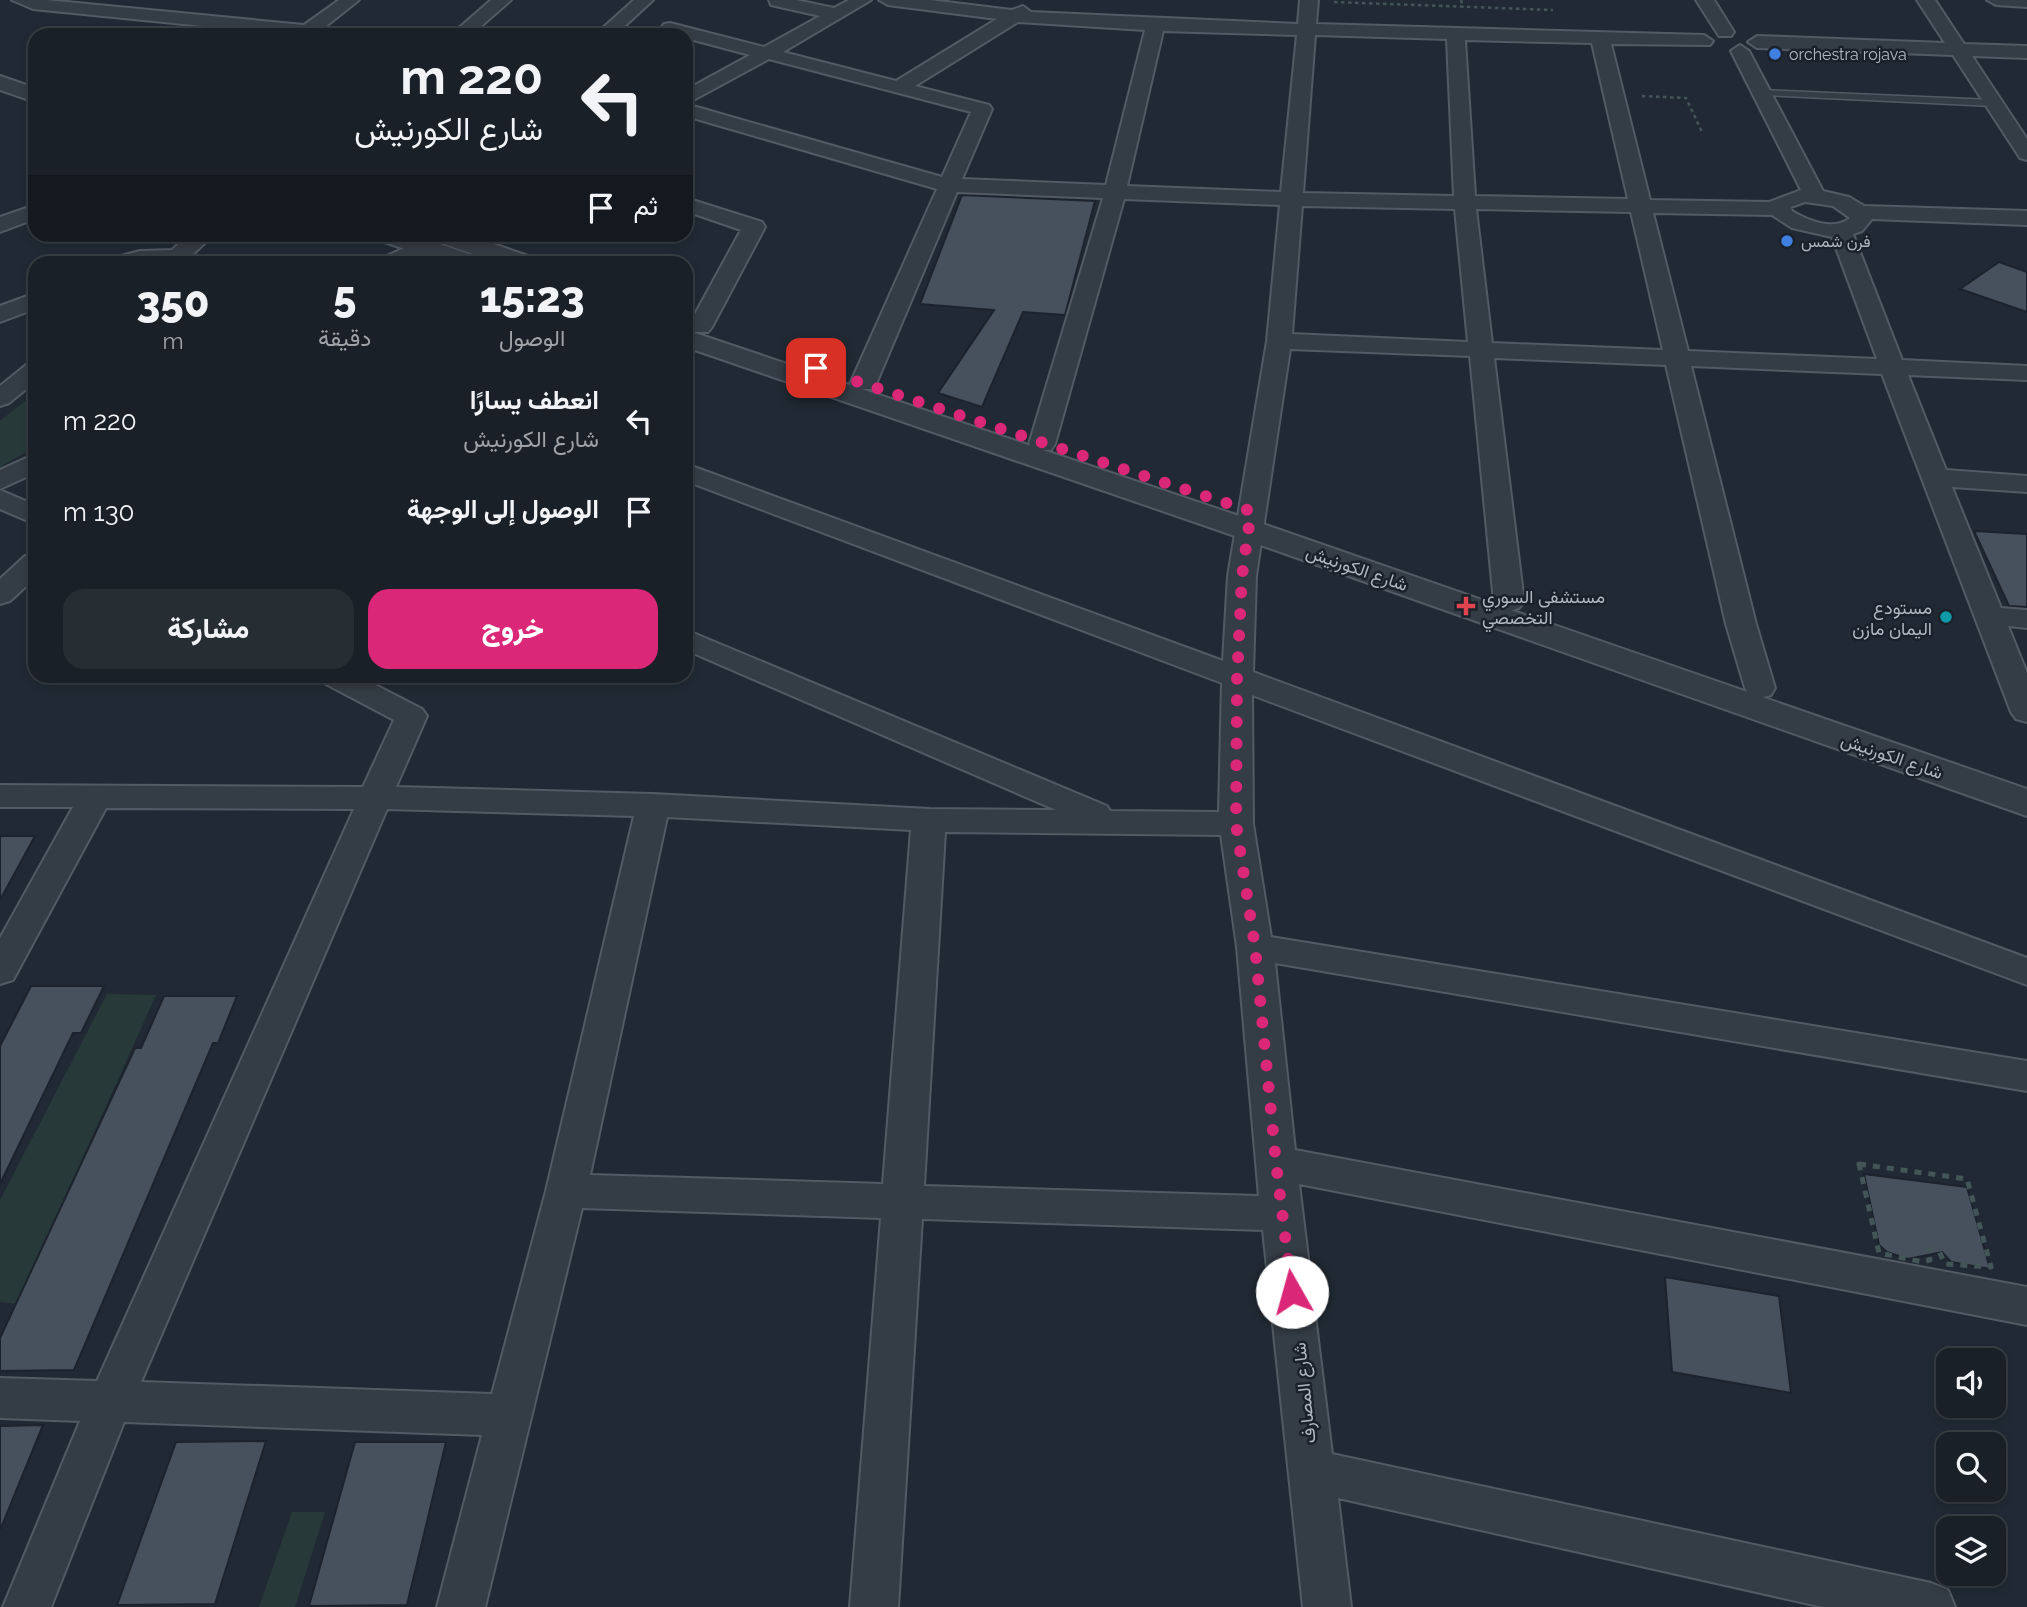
<!DOCTYPE html>
<html lang="ar">
<head>
<meta charset="utf-8">
<style>
  body { margin:0; font-family:Raleway,Vazirmatn,sans-serif; background:#262d33; color:#f1f3f6; direction:rtl; height:100vh; display:flex; flex-direction:column; font-size:26px; white-space:nowrap }
  * { box-sizing:border-box; margin:0 }
  p { font-size:23px; color:#9fa3a7 }
  .icon { flex:none; width:38px; height:38px; fill:none; stroke:currentColor; stroke-width:2; stroke-linecap:round; stroke-linejoin:round }
  .map { position:relative; flex:1; overflow:hidden; direction:ltr }
  .drawer { position:absolute; left:28px; top:256px; width:665px; height:427px; display:flex; flex-direction:column; background:#192027; border-radius:21px; box-shadow:0 4px 10px #0003,0 0 0 2px #373e44; direction:rtl }
  .drawer>* { flex:none }
  .guide { position:absolute; left:28px; top:28px; width:665px; height:214px; border-radius:21px; box-shadow:0 4px 10px #0003,0 0 0 2px #373e44; direction:rtl; background:#192027; color:#f1f3f6; overflow:hidden }
  .tools { position:absolute; left:1936px; top:1348px; display:grid; gap:14px }
  .tools a { display:grid; place-items:center; width:70px; height:70px; border-radius:14px; background:#192027; box-shadow:0 4px 10px #0003,0 0 0 2px #373e44; font-size:35px }
  .pin { position:absolute; display:grid; place-items:center; width:60px; height:60px; color:#fff; margin:-30px; border-radius:14px; box-shadow:0 4px 10px #0006 }
  .me { position:absolute; width:77px; margin:-38px; rotate:353deg; stroke-linejoin:round; filter:drop-shadow(0 0 5px #0008) }
  .turn { display:flex; align-items:center; gap:24px; height:147px; padding:0 35px; font-size:32px }
  .turn .icon { width:91px; height:91px; stroke-width:2.5 }
  .turn b { display:block; font-size:49px; line-height:60px }
  .then { display:flex; align-items:center; height:66px; padding:0 35px; background:#0003; gap:14px; font-size:26px }
  .eta { display:flex; justify-content:space-evenly; align-items:center; height:119px; text-align:center }
  .eta b { font-size:42px; font-weight:800; line-height:49px }
  .button { display:flex; gap:14px; margin-top:auto; padding:14px 35px }
  .button a { flex:1; height:80px; border-radius:21px; background:#db2777; color:#fff; font-size:28px; font-weight:800; line-height:80px; text-align:center }
  .button a+a { background:#262d33; color:#f1f3f6 }
  ul { padding:0; list-style:none }
  li { display:flex; align-items:center; gap:21px; height:91px; padding:0 35px }
  li div { flex:1 }
  li b { display:block; font-size:26px }
  li em { font-style:normal }
  .map>svg:first-child { display:block }
  .green { fill:#273a39 }
  .building { fill:#47515e; stroke:#1c232c; stroke-width:2 }
  .lines { fill:none; stroke-linecap:round; stroke-linejoin:round }
  .service-casing { stroke:#525a63; stroke-width:3 }
  .minor-casing { stroke:#525a63; stroke-width:4 }
  .tertiary-casing { stroke:#525a63; stroke-width:4 }
  .path-far1 { stroke:#445557; stroke-width:2.5; stroke-dasharray:3.5 3.5; stroke-linecap:butt }
  .path { stroke:#445557; stroke-width:5; stroke-dasharray:7 7; stroke-linecap:butt }
  .service { fill:#343c45; fill-rule:evenodd }
  .minor { fill:#343c45; fill-rule:evenodd }
  .tertiary { fill:#343c45; fill-rule:evenodd }
  .route { stroke:#db2777; stroke-width:12; stroke-dasharray:0 21.6 }
  .shop-dot { fill:#3f7fe0; stroke:#1a212a; stroke-width:2.5 }
  .health-dot { fill:#e0444e; stroke:#1a212a; stroke-width:2.5 }
  .culture-dot { fill:#0f9aa8; stroke:#1a212a; stroke-width:2.5 }
  .labels { text-anchor:middle; dominant-baseline:central; stroke-width:5; stroke-linejoin:round; paint-order:stroke }
  .far-poi-label { font-size:16px; fill:#afb7c2; stroke:#1a212a; text-anchor:start }
  .street-label { font-size:18px; fill:#afb7c2; stroke:#1a212a }
  .poi-label { font-size:18px; fill:#afb7c2; stroke:#1a212a; text-anchor:start }
</style>
</head>
<body>
<div class="map">
<svg width="2027" height="1607" viewBox="0 0 2027 1607">
  <rect width="100%" height="100%" fill="#212a34"/>
  <!-- green -->
  <path class="green" d="M35 393V447L0 467V421Z
    M107 994 156 995 17 1304 0 1302V1200Z
    M292 1512H325L295 1607H259Z"/>
  <!-- building -->
  <path class="building" d="M962 195 1095 201 1065 315 1023 312 982 407 938 393 994 310 920 304Z
    M1999 262 2027 272V312L1960 289Z
    M1974 531 2027 534V607L2009 606Z
    M0 836H35L0 900Z
    M31 986H104L81 1033H73L0 1184V1046Z
    M164 996H237L218 1043H213L74 1370 0 1371V1338L135 1048H141Z
    M1864 1174 1967 1187 1990 1269 1951 1262 1942 1252 1908 1259 1887 1252 1879 1245Z
    M1665 1277 1779 1296 1791 1393 1672 1372Z
    M43 1425 1 1528H0V1426Z
    M266 1441 215 1604 117 1605 176 1442Z
    M355 1442H446L407 1605 309 1606Z"/>
  <g class="lines">
    <!-- service casing -->
    <g class="service-casing">
      <path id="service" d="M1760 90 1993 100 1998 103 1993 106 1763 95 1758 92Z"/>
    </g>
    <!-- minor casing -->
    <g class="minor-casing">
      <path id="minor" d="M12 0H46L304 25 339 0H359L325 27 351 30 360 35H293L33 9Z
        M491 0H511L471 35H451Z
        M634 0H653L615 35H595Z
        M769 0H796L834 8 849 0H871L783 52 896 81 997 19 888 5 879 0H930L1012 10 1023 6 1031 12 1298 24 1300 0H1318L1316 24 1704 35 1713 41 1710 45 1611 44 1650 200 1769 202 1801 190 1731 51 1740 45 1749 51 1823 191 1849 197 1864 206 2027 211V225L1872 219 1862 231 1853 234 1902 360 2027 366V380L1908 375 1946 470 2027 476V492L1952 487 2001 608 2027 610V628L2008 626 2027 673V722L2016 719 2011 712 1882 374 1691 366 1756 624 1775 688 1771 695 1760 698 1749 695 1745 688 1726 624 1666 365 1494 358 1524 602 1519 608 1509 611 1499 608 1494 602 1470 356 1290 349 1256 576 1253 672 2027 958V985L1252 695 1253 824 1271 937 2027 1061V1091L1275 963 1295 1150 2027 1287V1325L1299 1184 1332 1454 1931 1583 1948 1590 1955 1607H1823L1338 1498 1351 1607H1303L1263 1230 922 1219 898 1607H850L881 1218 582 1208 485 1607H437L482 1435 124 1422 51 1607H3L80 1421 0 1418V1378L97 1381 354 809 106 808 13 980 0 984V938L73 807H0V785L363 787 394 720 324 683 320 676H358L422 709 427 716 396 787 653 794 929 809 1056 810 686 650V630L1107 806 1110 811 1219 812 1222 683 686 481V464L1223 661 1228 576 1267 341 1280 205 1124 199 1055 444 1051 450H1033L1029 444 1103 198 957 192 876 384 872 389H854L850 384 937 189 686 116V104L942 177 971 112 769 59 686 104V90L750 55 686 38V35L664 32 661 28 664 24 670 23 764 47 820 16 771 5ZM1018 22 1145 30 1106 185 962 179 992 109 989 105 915 86ZM1163 31 1297 35 1281 192 1127 186ZM1315 35 1447 39 1454 196 1303 193ZM1465 40 1592 43 1628 199 1475 196ZM1805 202 1833 206 1850 218C1834 231 1808 221 1792 211L1791 207ZM1302 206 1455 209 1468 342 1292 334ZM1476 209 1631 212 1663 350 1492 343ZM1653 213 1772 215 1792 228 1832 237 1877 359 1688 351ZM387 809 634 816 546 1191 492 1394 141 1382ZM667 817 911 830 883 1184 590 1175ZM945 832 1221 835 1237 947 1259 1196 924 1186Z
        M1696 0H1714L1734 32 1731 36H1719Z
        M1917 0H1935L1964 44 2027 46V58L1972 56 2027 139V160L2020 158 1953 55 1757 48 1748 42 1757 36 1945 43Z
        M1987 0H2027V7L1996 5Z
        M686 198 762 222 765 227 712 327 708 332H692L688 327 741 230 686 211Z
        M35 205V219L0 232V217Z
        M189 234H214L185 262H114L117 257 140 251 172 250Z
        M421 240 432 247C420 263 400 264 382 262L385 257Z
        M35 293V309L0 322V306Z
        M35 363V382L9 403 0 406V386L26 365Z
        M35 454V473L0 489V470Z
        M0 490 35 505V524L0 509Z
        M35 553V578L10 601 0 604V579L25 556Z"/>
    </g>
    <!-- tertiary casing -->
    <g class="tertiary-casing">
      <path id="tertiary" d="M0 76 35 88V102L0 90Z
        M373 234H411L475 256 479 262H442L376 239Z
        M430 234H465L528 256 532 262H495L433 240Z
        M686 330 1260 523 2027 789V816L1238 537 686 347Z"/>
    </g>
    <!-- path-far1 -->
    <path class="path-far1" d="M1461 0 1463 7
      M1334 2 1553 10
      M1642 96 1686 98 1703 134"/>
    <!-- path -->
    <path class="path" d="M1859 1164 1967 1179 1991 1267 1945 1264 1939 1251 1928 1249 1930 1260 1923 1262 1879 1253Z"/>
    <!-- service -->
    <use href="#service" class="service"/>
    <!-- minor -->
    <use href="#minor" class="minor"/>
    <!-- tertiary -->
    <use href="#tertiary" class="tertiary"/>
  </g>
  <g class="lines">
    <!-- route -->
    <path class="route" d="M816 368 1251 511 1242 576 1237 679 1236 824 1255 947 1276 1163 1292 1292"/>
  </g>
  <!-- markers -->
  <g class="shop-dot">
    <circle cx="1775" cy="54" r="7"/>
    <circle cx="1787" cy="241" r="7"/>
  </g>
  <path class="health-dot" d="M1462.5 595.5h7v7h7v7h-7v7h-7v-7h-7v-7h7z"/>
  <circle class="culture-dot" cx="1946" cy="617" r="7"/>
  <g class="labels">
    <!-- far-poi labels -->
    <g class="far-poi-label">
      <text x="1789" y="54">orchestra rojava</text>
      <text x="1801" y="241">فرن شمس</text>
    </g>
    <!-- street labels -->
    <g class="street-label">
      <text transform="translate(1357 568) rotate(19)">شارع الكورنيش</text>
      <text transform="translate(1892 756) rotate(19)">شارع الكورنيش</text>
      <text transform="translate(1304 1393) rotate(-96)">شارع المصارف</text>
    </g>
    <!-- poi labels -->
    <g class="poi-label">
      <text x="1482" y="596">مستشفى السوري<tspan x="1482" dy="21">التخصصي</tspan></text>
      <text x="1932" y="607" text-anchor="end">مستودع<tspan x="1932" dy="21">اليمان مازن</tspan></text>
    </g>
  </g>
</svg>
<div class="tools">
<a><svg class="icon" aria-label="sound" viewBox="0 0 24 24"><path d="M4 9h4l5-4v14l-5-4H4zM17 9q2 3 0 6"/></svg></a>
<a><svg class="icon" aria-label="search" viewBox="0 0 24 24"><circle cx="10" cy="10" r="6"/><path d="M15 15l6 6"/></svg></a>
<a><svg class="icon" aria-label="layers" viewBox="0 0 24 24"><path d="M12 4l9 5-9 5-9-5zM3 14l9 5 9-5"/></svg></a>
</div>
<div class="pin" style="left:816px;top:368px;background:#d93025"><svg class="icon" aria-label="arrive" viewBox="0 0 24 24"><path d="M6 21V4h12l-3 4 3 4H6"/></svg></div>
<svg class="me" style="left:1292px;top:1292px" viewBox="-20 -20 40 40"><circle r="19" fill="#fff"/><path d="M0-13L10 11 0 6-10 11z" fill="#db2777"/></svg>
<div class="guide">
<div class="turn"><svg class="icon" aria-label="left" viewBox="0 0 24 24"><path d="M17 20v-9H6M10 6l-5 5 5 5"/></svg><div><b>220 m</b>شارع الكورنيش</div></div>
<div class="then">ثم<svg class="icon" aria-label="arrive" viewBox="0 0 24 24"><path d="M6 21V4h12l-3 4 3 4H6"/></svg></div>
</div>
<section class="drawer">
<div class="eta">
<div><b>15:23</b><p>الوصول</p></div>
<div><b>5</b><p>دقيقة</p></div>
<div><b>350</b><p>m</p></div>
</div>
<ul>
<li><svg class="icon" aria-label="left" viewBox="0 0 24 24"><path d="M17 20v-9H6M10 6l-5 5 5 5"/></svg><div><b>انعطف يسارًا</b><p>شارع الكورنيش</p></div><em>220 m</em></li>
<li><svg class="icon" aria-label="arrive" viewBox="0 0 24 24"><path d="M6 21V4h12l-3 4 3 4H6"/></svg><div><b>الوصول إلى الوجهة</b></div><em>130 m</em></li>
</ul>
<div class="button"><a>خروج</a><a>مشاركة</a></div>
</section>
</div>
</body>
</html>
